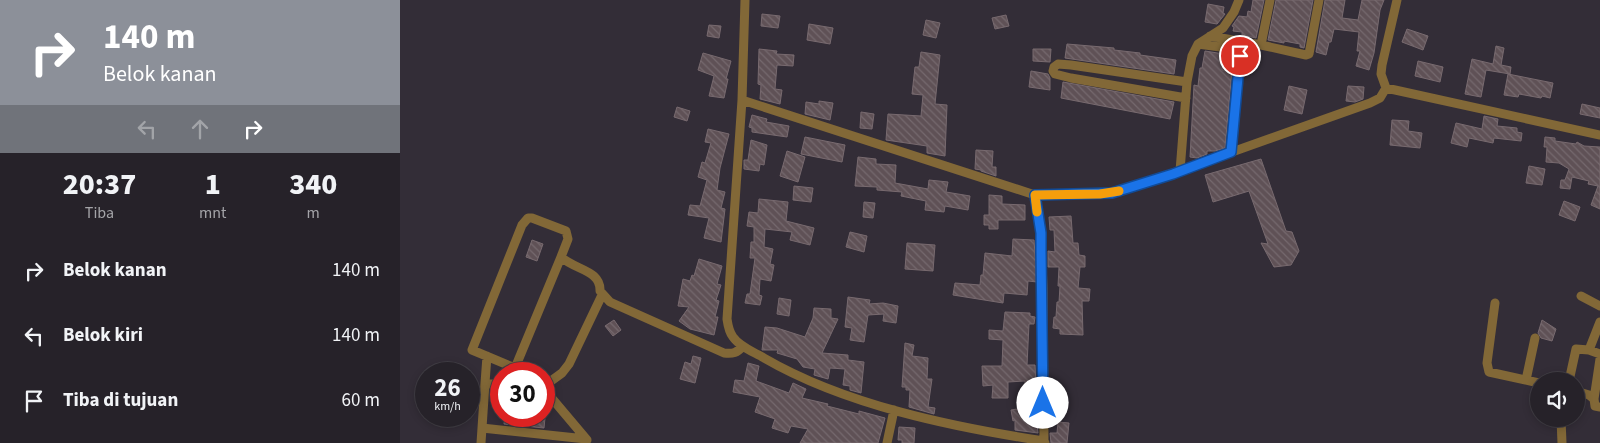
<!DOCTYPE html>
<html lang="id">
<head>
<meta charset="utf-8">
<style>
  body { margin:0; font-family:"Source Sans 3",sans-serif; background:#2e2a31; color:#f1f3f6; height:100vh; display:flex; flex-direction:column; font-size:19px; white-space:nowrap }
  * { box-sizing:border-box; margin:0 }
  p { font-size:16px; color:#a4a4a8 }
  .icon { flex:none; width:28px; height:28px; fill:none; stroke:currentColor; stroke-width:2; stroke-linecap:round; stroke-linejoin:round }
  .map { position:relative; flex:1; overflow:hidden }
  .details { display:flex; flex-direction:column; background:#262229; width:400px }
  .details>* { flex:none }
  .hud { background:#8c9099; color:#fff; overflow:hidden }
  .fabs { position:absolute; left:1130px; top:372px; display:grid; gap:10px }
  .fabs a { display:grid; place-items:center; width:55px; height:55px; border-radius:50%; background:#262229; box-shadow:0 2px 8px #0003,0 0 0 1px #423f46; font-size:25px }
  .speed { position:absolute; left:15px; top:362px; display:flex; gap:10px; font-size:25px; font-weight:700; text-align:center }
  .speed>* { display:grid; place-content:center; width:65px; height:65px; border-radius:50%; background:#262229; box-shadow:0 2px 8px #0003,0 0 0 1px #423f46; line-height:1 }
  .speed small { font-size:12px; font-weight:400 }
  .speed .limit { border:8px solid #d22; background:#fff; color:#111 }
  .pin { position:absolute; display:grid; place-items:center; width:42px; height:42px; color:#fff; margin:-21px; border:2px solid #fff; border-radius:50%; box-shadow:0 1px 5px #0007 }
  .me { position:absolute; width:55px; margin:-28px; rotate:0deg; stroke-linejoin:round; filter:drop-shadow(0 0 4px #0008) }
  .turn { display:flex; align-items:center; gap:18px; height:105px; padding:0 20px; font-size:22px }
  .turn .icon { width:65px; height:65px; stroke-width:2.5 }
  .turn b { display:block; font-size:35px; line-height:42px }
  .lanes { display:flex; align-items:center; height:48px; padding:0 20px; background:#0003; justify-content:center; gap:25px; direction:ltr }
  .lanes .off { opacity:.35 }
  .eta { display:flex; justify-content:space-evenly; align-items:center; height:85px; text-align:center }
  .eta b { font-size:30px; font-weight:800; line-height:35px }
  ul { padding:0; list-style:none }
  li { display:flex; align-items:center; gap:15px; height:65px; padding:0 20px }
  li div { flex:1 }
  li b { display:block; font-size:19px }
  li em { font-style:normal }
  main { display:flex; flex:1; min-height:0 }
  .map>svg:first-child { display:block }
  .building { fill:url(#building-back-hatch); stroke:#786a6f }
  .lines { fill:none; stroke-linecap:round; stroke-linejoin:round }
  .street { stroke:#826837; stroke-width:9 }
  .route-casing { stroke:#114b97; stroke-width:12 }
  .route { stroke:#1a73e8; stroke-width:9 }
  .slow { stroke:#f59e0b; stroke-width:9 }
</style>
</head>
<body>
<main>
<section class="details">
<div class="hud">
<div class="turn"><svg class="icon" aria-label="right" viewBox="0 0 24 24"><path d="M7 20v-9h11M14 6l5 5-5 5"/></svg><div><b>140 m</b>Belok kanan</div></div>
<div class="lanes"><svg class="icon off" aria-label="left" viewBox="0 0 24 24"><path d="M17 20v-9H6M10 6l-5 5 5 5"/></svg><svg class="icon off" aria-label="ahead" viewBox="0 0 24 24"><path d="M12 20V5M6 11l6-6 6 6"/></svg><svg class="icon" aria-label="right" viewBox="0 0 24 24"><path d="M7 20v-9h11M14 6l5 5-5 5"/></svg></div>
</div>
<div class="eta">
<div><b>20:37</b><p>Tiba</p></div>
<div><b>1</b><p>mnt</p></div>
<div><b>340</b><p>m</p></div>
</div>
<ul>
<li><svg class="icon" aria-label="right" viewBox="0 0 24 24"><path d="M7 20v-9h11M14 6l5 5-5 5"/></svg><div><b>Belok kanan</b></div><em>140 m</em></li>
<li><svg class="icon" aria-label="left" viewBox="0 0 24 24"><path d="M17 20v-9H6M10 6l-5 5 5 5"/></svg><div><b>Belok kiri</b></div><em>140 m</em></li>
<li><svg class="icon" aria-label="arrive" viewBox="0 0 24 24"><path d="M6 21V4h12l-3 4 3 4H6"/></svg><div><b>Tiba di tujuan</b></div><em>60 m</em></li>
</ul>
</section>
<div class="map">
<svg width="1200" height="443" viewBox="0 0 1200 443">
  <defs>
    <pattern id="building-back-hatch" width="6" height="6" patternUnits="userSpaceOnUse" patternTransform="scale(1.25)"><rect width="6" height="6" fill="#5f5156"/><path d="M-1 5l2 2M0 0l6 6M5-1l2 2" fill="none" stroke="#75696e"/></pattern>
  </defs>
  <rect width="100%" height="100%" fill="#332d37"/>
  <!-- building -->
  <path class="building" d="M853 0H864L856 38 842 35V32L833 31 834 27 832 26 839 16 847 17 848 11 851 12Z
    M876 0H913L904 48 900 47V44L884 41V43L868 40Z
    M925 0H945L942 18 958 20 962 0H984L980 10 974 53 969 70 956 66 960 51H957L959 32 934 29 931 42H929L926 55 916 52Z
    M808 4 824 7 823 13 825 14 817 24 805 22Z
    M362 14 380 16 378 28 361 26Z
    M606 15 609 26 595 29 592 18Z
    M526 20 540 23 536 38 523 35Z
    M409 24 433 28 430 44 407 40Z
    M309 25 321 26 319 38 307 36Z
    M1007 29 1028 36 1023 50 1002 42Z
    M667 44 714 48V50L740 53V55L776 60 774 74 665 58Z
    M1096 46 1104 48 1101 65 1111 67 1110 74 1086 70 1081 97 1065 94 1072 59 1093 64Z
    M359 49 377 51 376 54 394 55 393 66 377 65 375 89 382 90 380 104 360 99 361 85 358 84Z
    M633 49H651L650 62 633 61Z
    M805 51 824 54 822 70H832L825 148 815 151H807V154L797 158 790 157 794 85 798 86 800 68H802Z
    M521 52 540 55 535 104 547 105 545 156 527 153V146L486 140 488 114 521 116 523 95 512 94 515 67H519Z
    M303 53 331 61 326 79H328L324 98 309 96 314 76 298 70Z
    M1018 61 1043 67 1040 82 1015 76Z
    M631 71 648 74 650 78V90L629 87Z
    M1108 74 1153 83 1150 98 1142 96 1141 98 1119 94 1118 97 1104 95Z
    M663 82 774 102 770 119 661 98Z
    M889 86 907 90 902 114 884 110Z
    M948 86 964 87 963 99 955 102 946 101Z
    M419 101 433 103 430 120 405 114 406 102 419 104Z
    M1182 104 1200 108V118L1180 114Z
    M277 107 290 111 287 121 274 117Z
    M461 112 474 114 472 129 460 128Z
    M352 115 367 119 366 122 389 126 387 137 352 132V128L349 127Z
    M1084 116 1098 119 1097 126 1117 128V132L1122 133 1121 141 1094 138 1093 143 1069 138 1067 147 1051 143 1056 123 1082 129Z
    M992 120 1009 121 1008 131 1022 133 1020 148 990 145Z
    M308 129 329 134 320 168 317 190 325 192 321 208 325 209 321 242 304 238 309 218 288 215 290 205 300 206 307 180 298 177 302 162 305 163 311 143 305 142Z
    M405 137 445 145 442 162 401 154Z
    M1145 137 1155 138V141L1176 144 1177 142 1184 146 1200 147V209L1191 205 1198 186 1188 184 1189 181 1172 177 1170 189 1160 188 1161 180H1165L1169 169 1159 163 1146 162 1147 147H1144Z
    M351 140 367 145 364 165 360 164 359 171 344 169V160H348Z
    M576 150 593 151 592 167H596V176L581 171V170L575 169Z
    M387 151 405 157 398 182 380 176Z
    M458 157 476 159V164L496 165 495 183 528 189 529 180 548 182 546 192 570 196 568 210 545 206 544 212 525 210 526 201 501 196 502 192 477 190V187L455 186Z
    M861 159 886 231 892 232 899 251 891 265 874 267 861 243 868 244 849 191 813 202 805 175Z
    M1129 166 1145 169 1142 185 1126 183Z
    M394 186 413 188 411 202 393 200Z
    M589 195 602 196V204L625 205V220H598V229H589V225H584V215H589Z
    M359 199 388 202 386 221 414 228 410 245 390 240 392 232 365 229 364 247 373 249 370 264 374 265 371 281 360 279 359 295 362 296 360 305 345 303 347 294H350L355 258H350L351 242H354V227L347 226 349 212 358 213Z
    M1164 201 1180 207 1175 221 1159 215Z
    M464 202 475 203 473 218 463 217Z
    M671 216 673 243H678L679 255 685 256V267H680L678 288 690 289 689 301H682L683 335 660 334V329L653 328 654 317H656L657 302H659L660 286H658L659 267H648V251L655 252 654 230H650L649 217Z
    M450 232 467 236 464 252 446 247Z
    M613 239 634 240 637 282 628 281 627 295 604 293 603 303 553 295 555 283 580 285 581 275H583L585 253 612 256Z
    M132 240 143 244 137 261 126 257Z
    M507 243 535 245 533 271 505 269Z
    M299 259 322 266 317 284 321 285 316 300 319 301 315 317H318L314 335 290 329 279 321 289 307 278 306 283 279 290 281 292 275 294 276Z
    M448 297 470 300 469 304 483 303 498 306 496 323 483 321 484 314 468 315 464 342 450 340 452 328 445 327Z
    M379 298 391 300 389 316 377 314Z
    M414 308 431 309V318L438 319 422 353 448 355V360L464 362 461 393 450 390V386L443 385 445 369 430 368 428 379 414 375 415 369 403 367 397 359 377 353 378 350H362L365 327 377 328 405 337 413 318Z
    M605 312 630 313V316L635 317 634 324H629L627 365H635L636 385H625V381L608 382V398H592L593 385 583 386 582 366H602L603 340 589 339V330L603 331Z
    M214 320 221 330 213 336 205 326Z
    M1142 320 1156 329 1152 341 1141 338 1138 333Z
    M505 343 514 345 512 356 528 358 527 379H532L528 407 535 408 534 414 509 407 510 390H506V387H502Z
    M293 356 301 358 295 383 280 379 285 362 291 364Z
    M348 363 359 366 356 381 389 393 393 383 406 389 402 398 428 404 427 406 459 414V411L485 418 478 443H400L408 429 391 426 388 433 372 428 375 419 355 412 360 397 333 392 335 380 344 381Z
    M635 406 638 433 615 430V420L613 421 611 410Z
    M105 416 145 418 144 428 104 424Z
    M658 422 669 423 667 443H651L650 433H657Z
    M499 427 515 428 514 443H502V440H498Z"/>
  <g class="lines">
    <!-- street -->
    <path class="street" d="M345 0 342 100 327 319C328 326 329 332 333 337 340 347 354 352 364 358 445 405 552 427 644 441
      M870 0 861 45 906 55 909 54 919 0
      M810 36 861 45
      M798 44 835 49 840 52 831 152
      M986 88 981 74 982 65 997 0
      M786 98 671 78 655 74 653 71 654 67 658 64 671 65 787 82
      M342 100 635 195
      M780 171 787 82 792 56 798 44 823 28 834 12 839 0
      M1181 296 1200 306
      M1095 303 1087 363 1089 372 1139 383
      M1189 350 1200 322
      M115 368 161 257
      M139 374 115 368 72 350 122 225 128 218H132L166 231 168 239 161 257C175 270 201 270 200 291L210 302 324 353C333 354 337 353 343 346
      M1126 380 1135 338
      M1169 381 1176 349 1189 350 1200 354
      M85 383 87 356
      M101 385 85 383 82 428 186 439
      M144 386 162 373 169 364 202 295
      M144 389 187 440
      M1176 391 1189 395 1194 399 1195 406 1200 407
      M1194 399 1200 359
      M1161 419 1162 443
      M81 443 82 428
      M487 443 494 410
      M645 443 644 441 643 288 641 233 635 195 712 193 773 173 970 103 980 98 986 88 1200 135"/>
  </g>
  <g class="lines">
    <!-- route casing -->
    <g class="route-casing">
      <path id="route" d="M643 403 641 252V233L635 195 712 193 773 174 831 152 840 56"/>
    </g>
    <!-- route -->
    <use href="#route" class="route"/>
    <!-- slow -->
    <path class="slow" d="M637 212 635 195 700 194 719 191"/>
  </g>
</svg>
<div class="fabs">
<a><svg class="icon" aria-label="sound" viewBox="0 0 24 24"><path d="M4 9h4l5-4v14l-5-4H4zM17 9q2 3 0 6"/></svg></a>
</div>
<div class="speed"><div>26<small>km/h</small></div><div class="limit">30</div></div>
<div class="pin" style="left:840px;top:56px;background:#d93025"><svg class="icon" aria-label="arrive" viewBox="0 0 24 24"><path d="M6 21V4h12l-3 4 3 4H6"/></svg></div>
<svg class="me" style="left:643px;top:403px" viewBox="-20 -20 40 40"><circle r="19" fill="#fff"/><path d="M0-13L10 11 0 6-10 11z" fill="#1a73e8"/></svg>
</div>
</main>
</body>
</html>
